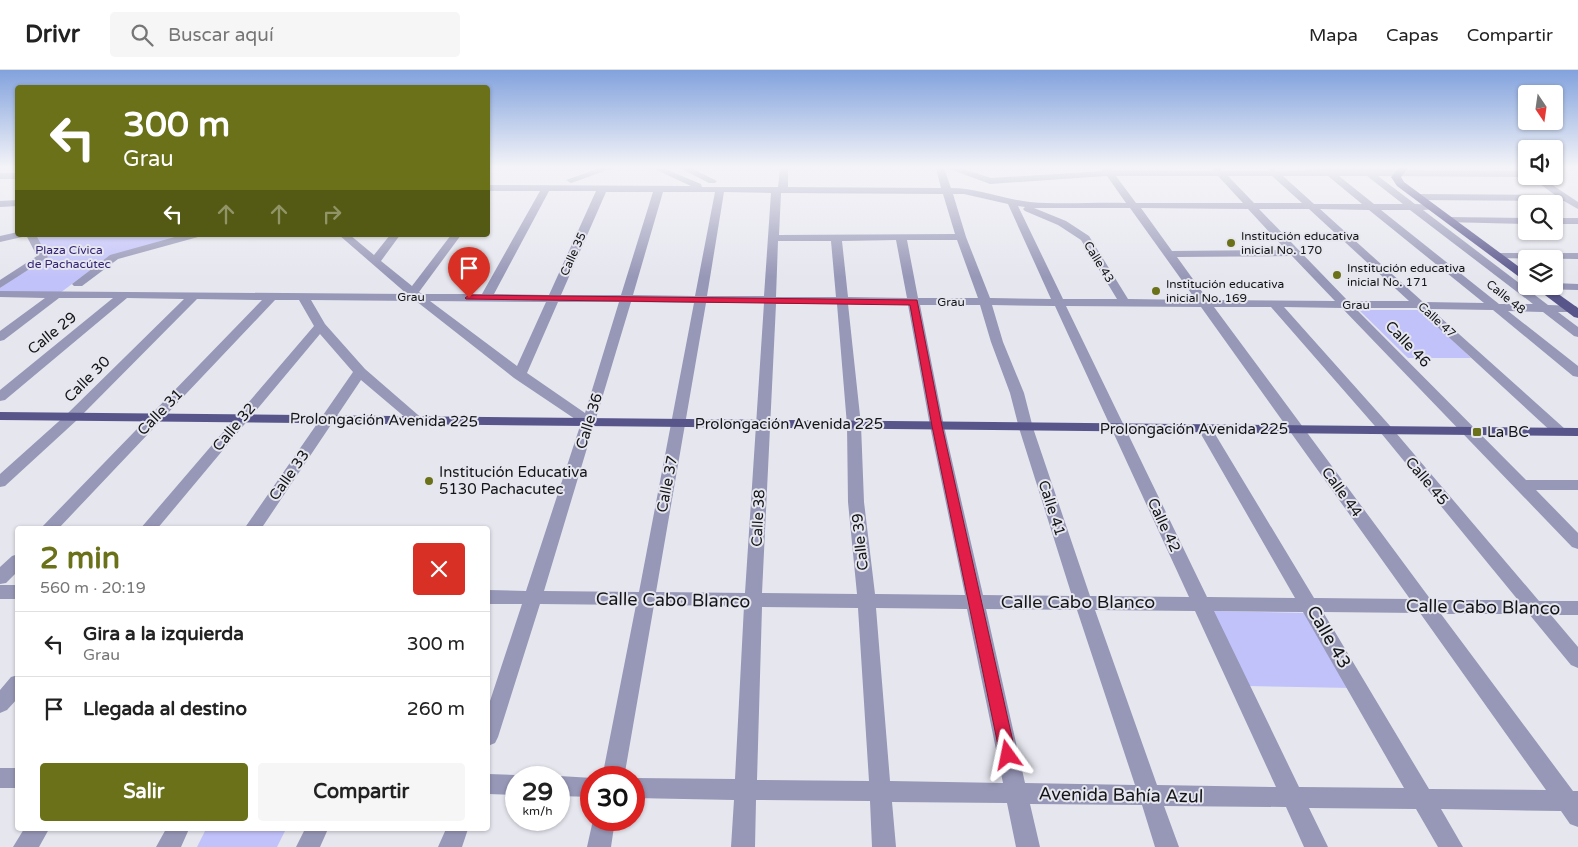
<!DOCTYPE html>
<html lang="es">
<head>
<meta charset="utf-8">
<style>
  body { margin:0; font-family:"Varela Round",sans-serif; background:#f6f6f6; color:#222; height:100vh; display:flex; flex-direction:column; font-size:19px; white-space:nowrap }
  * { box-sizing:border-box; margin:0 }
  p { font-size:16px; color:#767676 }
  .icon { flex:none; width:28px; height:28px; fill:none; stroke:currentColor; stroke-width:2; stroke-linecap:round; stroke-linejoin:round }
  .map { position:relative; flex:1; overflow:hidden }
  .details { position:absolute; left:15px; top:456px; width:475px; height:305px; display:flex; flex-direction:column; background:#fff; border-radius:5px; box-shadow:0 1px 4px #0004 }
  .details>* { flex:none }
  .banner { position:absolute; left:15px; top:15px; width:475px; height:152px; border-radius:5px; box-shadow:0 1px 4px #0004; background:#6a7119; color:#fff; overflow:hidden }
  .needle { width:32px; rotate:167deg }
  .fabs { position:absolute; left:1518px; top:15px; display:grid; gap:10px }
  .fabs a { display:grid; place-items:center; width:45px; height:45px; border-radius:5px; background:#fff; box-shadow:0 1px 4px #0004; font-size:25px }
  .speed { position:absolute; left:505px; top:696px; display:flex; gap:10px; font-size:25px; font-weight:700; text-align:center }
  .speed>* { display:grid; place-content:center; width:65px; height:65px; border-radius:50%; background:#fff; box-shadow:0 1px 4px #0004; line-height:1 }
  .speed small { font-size:12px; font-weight:400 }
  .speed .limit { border:8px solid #d22; background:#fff; color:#111 }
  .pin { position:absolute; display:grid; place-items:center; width:42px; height:42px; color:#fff; margin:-51px -21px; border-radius:50% 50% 50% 0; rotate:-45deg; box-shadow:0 0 5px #0007 }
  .pin .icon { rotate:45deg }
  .me { position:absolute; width:55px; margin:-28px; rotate:348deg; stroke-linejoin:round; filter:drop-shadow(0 0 4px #0008) }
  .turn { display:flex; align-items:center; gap:18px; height:105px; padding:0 25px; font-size:22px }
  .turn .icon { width:65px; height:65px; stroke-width:2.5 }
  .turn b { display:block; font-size:35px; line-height:42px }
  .lanes { display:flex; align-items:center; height:48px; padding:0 25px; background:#0003; justify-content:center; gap:25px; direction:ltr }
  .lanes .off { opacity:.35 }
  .round { display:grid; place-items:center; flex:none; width:52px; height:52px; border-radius:5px; background:#f6f6f6 }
  .overview { display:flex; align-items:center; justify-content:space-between; height:85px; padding:0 25px }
  h1 { font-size:30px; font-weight:800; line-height:38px; color:#6a7119 }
  .action { display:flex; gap:10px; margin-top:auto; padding:10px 25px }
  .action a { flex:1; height:58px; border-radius:5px; background:#6a7119; color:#fff; font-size:20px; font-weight:800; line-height:58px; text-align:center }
  .action a+a { background:#f6f6f6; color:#222 }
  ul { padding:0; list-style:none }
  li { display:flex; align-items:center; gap:15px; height:65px; padding:0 25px; border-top:1px solid #e0e0e0 }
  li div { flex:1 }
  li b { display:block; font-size:19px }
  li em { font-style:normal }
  header { display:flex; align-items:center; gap:30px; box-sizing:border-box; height:70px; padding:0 25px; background:#fff; border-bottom:1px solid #e0e0e0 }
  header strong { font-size:24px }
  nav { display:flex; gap:28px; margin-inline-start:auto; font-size:18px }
  .search { width:350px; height:45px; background:#f6f6f6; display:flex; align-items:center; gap:12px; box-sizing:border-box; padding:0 18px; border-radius:5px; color:#767676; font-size:19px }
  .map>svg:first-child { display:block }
  .green { fill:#c2c2fa }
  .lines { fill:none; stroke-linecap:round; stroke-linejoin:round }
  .minor { fill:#9797b7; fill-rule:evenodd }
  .major { fill:#58558b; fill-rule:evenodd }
  .route { fill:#e11d48; stroke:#92132f }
  .poi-dot { fill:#6a7119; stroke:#e6e6ef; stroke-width:2 }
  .labels { text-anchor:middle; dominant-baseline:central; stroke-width:4; stroke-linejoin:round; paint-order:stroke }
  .far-poi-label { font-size:12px; fill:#141518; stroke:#e6e6ef; text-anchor:start }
  .far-park-label { font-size:12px; fill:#342576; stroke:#e6e6ef }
  .far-street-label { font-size:12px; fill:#141518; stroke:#e6e6ef }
  .street-label { font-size:15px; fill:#141518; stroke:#e6e6ef }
  .poi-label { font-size:15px; fill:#141518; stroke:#e6e6ef; text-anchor:start }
  .near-street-label { font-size:18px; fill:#141518; stroke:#e6e6ef }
</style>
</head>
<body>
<header>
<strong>Drivr</strong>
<div class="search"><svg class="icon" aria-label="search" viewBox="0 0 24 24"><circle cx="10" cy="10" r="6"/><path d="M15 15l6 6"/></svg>Buscar aquí</div>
<nav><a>Mapa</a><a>Capas</a><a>Compartir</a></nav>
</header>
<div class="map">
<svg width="1578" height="777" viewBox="0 0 1578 777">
  <rect width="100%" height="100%" fill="#e6e6ef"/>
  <!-- green -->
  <path class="green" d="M34 165H187L108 187 60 223 0 222V218L47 186Z
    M1359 240H1421L1471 288H1408Z
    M1213 541 1309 543 1352 618 1248 616Z
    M206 759H286L277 777H197Z"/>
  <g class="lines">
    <!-- minor -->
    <path class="minor" d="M600 98H613L574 112 571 113 566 110Z
      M652 98H663L701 114 702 117H778L780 98H788V117L941 118 936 98H944L951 118C977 118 1003 129 1030 132 1061 135 1095 132 1126 133L1107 106 990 114 947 98H960L991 108 1103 101 1102 98H1110L1112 100 1213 101 1214 98H1219L1222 101H1268L1272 98 1277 101 1328 99 1526 101 1528 106 1526 107 1378 106 1415 134 1435 135V139L1423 140 1548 235 1576 236 1578 239 1576 242H1558L1578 257V267L1574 266 1543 242 1508 241 1578 296V307L1573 306 1493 240 1431 239 1565 359 1567 362 1565 365H1555L1417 238H1355L1526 410H1578V420H1536L1578 463V479L1572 477 1342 238 1284 237 1391 357 1539 531H1578V545H1551L1578 577V598L1571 595 1529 544H1441L1573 721H1578V757L1570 754 1561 741 1441 739 1463 777H1438L1416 739 1309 738 1328 777H1304L1286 737 1164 736 1179 777H1155L1142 735 1030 734 1040 777H1016L1007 733 892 732 896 777H872L870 731 756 730 755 777H731L734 730 634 728V708L735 709 744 536 654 535 624 708H602L636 535 540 534 498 667 495 673 488 676V637L522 534H488V520L526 521 581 353 514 308 416 231 311 230 325 254 365 299 425 351 423 354H413L361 310 261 459H244L353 302 320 264 157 459H140L314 256 299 230H275L58 459H40L262 230 197 229 77 350 5 416 0 417V404L67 344 184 229 127 228 5 330 0 331V320L113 228H59L4 270 0 271V261L45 228 0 227V221L407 224 339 165H350L374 185 390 165H400L381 191 412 216 451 165H461L419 222 422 224H482L540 121H488V115L691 116ZM1116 106H1218L1243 133H1136ZM1228 106H1272L1302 133H1254ZM1283 106H1328L1362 134H1314ZM1339 106H1367L1403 134H1374ZM549 121H596L549 225 494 224ZM606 122H653L621 225H561ZM663 122H715L695 226 633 225ZM724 122 771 123 764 226H707ZM781 123 943 124 955 164 779 165ZM953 124H964L1008 134 1051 229 990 228 966 167ZM1018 136 1025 137 1023 139 1025 141 1058 155 1081 170 1117 229H1063ZM1034 138H1130L1196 230 1128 229 1089 166 1066 151ZM1141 138 1248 139 1286 180 1172 181ZM1259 139H1309L1409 231H1348ZM1320 139 1369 140 1484 233 1423 232ZM1381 140H1410L1533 234H1499ZM896 170 907 228 848 227 842 171ZM907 170H957L978 228H918ZM778 171H831L836 227H776ZM1292 186 1335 231 1208 230 1177 187ZM430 231 546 232 517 296ZM558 232H619L585 343 527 303ZM631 232 694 233 639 522 544 521ZM706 233H764L745 523 656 522ZM776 234H837L847 355 848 432 857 524 762 523ZM848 234 908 235 930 356 965 525 875 524 864 432 861 355ZM920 235H980L991 272 1010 323 1019 358 1072 526 983 525 944 356ZM992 235 1055 236 1189 527 1090 526 1033 358 1024 323 1003 272ZM1066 236 1201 237 1410 529 1314 528 1212 359 1210 356H1200L1198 359 1295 528 1207 527ZM1214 237H1271L1381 363 1518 530H1431ZM762 537 858 538 869 711 757 710ZM876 538 967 539 1003 713 890 711ZM986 539 1077 540 1135 715 1025 713ZM1095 540 1195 541 1276 717 1157 715ZM1214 541 1303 542 1404 718 1299 717ZM1323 542 1420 543 1546 720 1429 719Z
      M680 98H691L717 111 715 113H709Z
      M1554 98H1565L1554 103Z
      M0 103H18V109H0Z
      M1529 106H1539L1578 132V139L1564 131 1418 130 1413 127 1418 124 1555 125Z
      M18 130V136L0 137V131Z
      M1449 147 1526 148V154L1445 152V148Z
      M1554 148H1578V154H1554Z
      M18 162V165H23L22 167 0 172V166Z
      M26 165H36L48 187 0 218V210L37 186Z
      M182 165H199L198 167 118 189 82 216H74L72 214 110 185Z
      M1498 183H1578V189L1494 188 1493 186 1494 184Z
      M1554 213 1578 214V220L1539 219 1533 216H1554Z
      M18 484V501L6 513 0 514V497L12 486Z
      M0 515H18V529H0Z
      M18 605V628L7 640 0 643V620L11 607Z
      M0 698H18V718H0Z
      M488 704 516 705 523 708H516V725L488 724Z
      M559 706 593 708 591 727 559 726V708H555Z
      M593 750H615L611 777H587Z
      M24 759H49L39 777H13Z
      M166 759H189L181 777H156Z
      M305 759H328L320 777H296Z
      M446 759H468L462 777H438Z"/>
    <!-- major -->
    <path class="major" d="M1399 98H1408L1401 107 1404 112 1526 202V210L1522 209 1397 116 1391 107Z
      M1533 216H1547L1578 238V248L1574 247Z
      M0 342 1578 358V366L0 350Z"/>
  </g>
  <!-- sky -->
  <linearGradient id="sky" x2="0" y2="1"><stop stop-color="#82a2dd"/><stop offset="0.47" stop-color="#f4f4f8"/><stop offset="1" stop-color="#f4f4f8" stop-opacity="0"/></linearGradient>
  <rect width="1578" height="207" fill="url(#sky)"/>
  <!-- route -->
  <path class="route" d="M469 225 917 230 942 356 1016 685 1014 690 1008 692 1003 690 1000 685 932 356 910 235 466 229 465 228Z"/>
  <!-- markers -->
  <g class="poi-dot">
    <circle cx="1231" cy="173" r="5"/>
    <circle cx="1337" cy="205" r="5"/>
    <circle cx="1156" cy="221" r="5"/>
    <rect x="1472" y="357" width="10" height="10" rx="2.5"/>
    <circle cx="429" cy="411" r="5"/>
  </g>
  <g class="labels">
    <!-- far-poi labels -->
    <g class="far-poi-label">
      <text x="1241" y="166">Institución educativa<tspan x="1241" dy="14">inicial No. 170</tspan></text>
      <text x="1347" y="198">Institución educativa<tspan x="1347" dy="14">inicial No. 171</tspan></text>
      <text x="1166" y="214">Institución educativa<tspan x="1166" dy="14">inicial No. 169</tspan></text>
    </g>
    <!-- far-park labels -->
    <g class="far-park-label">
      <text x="69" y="180">Plaza Cívica<tspan x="69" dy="14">de Pachacútec</tspan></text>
    </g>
    <!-- far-street labels -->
    <g class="far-street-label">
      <text transform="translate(573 184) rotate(-66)">Calle 35</text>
      <text transform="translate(1099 192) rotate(58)">Calle 43</text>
      <text x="411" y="227">Grau</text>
      <text transform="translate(1506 227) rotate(39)">Calle 48</text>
      <text x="951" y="232">Grau</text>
      <text x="1356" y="235">Grau</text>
      <text transform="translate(1437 250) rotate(42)">Calle 47</text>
    </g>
    <!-- street labels -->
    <g class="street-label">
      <text transform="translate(52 263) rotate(-39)">Calle 29</text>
      <text transform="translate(1408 274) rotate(46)">Calle 46</text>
      <text transform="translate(87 309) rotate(-45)">Calle 30</text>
      <text transform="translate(160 342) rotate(-46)">Calle 31</text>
      <text transform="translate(384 350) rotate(1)">Prolongación Avenida 225</text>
      <text transform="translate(589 351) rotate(-73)">Calle 36</text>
      <text x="789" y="354">Prolongación Avenida 225</text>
      <text transform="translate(234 357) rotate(-50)">Calle 32</text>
      <text x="1194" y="359">Prolongación Avenida 225</text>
      <text transform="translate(289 405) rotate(-55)">Calle 33</text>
      <text transform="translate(1427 411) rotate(50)">Calle 45</text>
      <text transform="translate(667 414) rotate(-79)">Calle 37</text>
      <text transform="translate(1342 422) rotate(54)">Calle 44</text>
      <text transform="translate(1052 438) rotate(72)">Calle 41</text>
      <text transform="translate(758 448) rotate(-87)">Calle 38</text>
      <text transform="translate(1164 455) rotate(65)">Calle 42</text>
      <text transform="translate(860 472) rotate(-96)">Calle 39</text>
    </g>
    <!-- poi labels -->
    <g class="poi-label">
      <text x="1487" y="362">La BC</text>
      <text x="439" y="402">Institución Educativa<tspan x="439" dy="17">5130 Pachacutec</tspan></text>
    </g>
    <!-- near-street labels -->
    <g class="near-street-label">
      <text transform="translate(673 530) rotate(1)">Calle Cabo Blanco</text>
      <text x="1078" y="532">Calle Cabo Blanco</text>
      <text transform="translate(1483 537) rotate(1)">Calle Cabo Blanco</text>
      <text transform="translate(1329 567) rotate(60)">Calle 43</text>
      <text transform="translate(1121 725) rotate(1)">Avenida Bahía Azul</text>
    </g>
  </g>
</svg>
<div class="fabs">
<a><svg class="needle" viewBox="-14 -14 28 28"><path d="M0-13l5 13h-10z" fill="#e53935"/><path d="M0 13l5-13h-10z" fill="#767676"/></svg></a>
<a><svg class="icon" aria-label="sound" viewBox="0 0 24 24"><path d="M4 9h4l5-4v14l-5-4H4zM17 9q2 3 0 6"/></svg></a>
<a><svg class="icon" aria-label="search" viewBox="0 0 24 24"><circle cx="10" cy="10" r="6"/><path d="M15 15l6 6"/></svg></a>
<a><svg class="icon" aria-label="layers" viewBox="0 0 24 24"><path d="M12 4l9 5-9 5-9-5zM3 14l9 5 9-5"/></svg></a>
</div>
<div class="speed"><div>29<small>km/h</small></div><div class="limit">30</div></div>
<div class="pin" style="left:469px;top:228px;background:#d93025"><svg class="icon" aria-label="arrive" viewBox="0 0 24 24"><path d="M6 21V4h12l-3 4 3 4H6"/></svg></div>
<svg class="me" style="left:1008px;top:685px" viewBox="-20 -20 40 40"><path d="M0-17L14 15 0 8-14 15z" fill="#e11d48" stroke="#fff" stroke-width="4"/></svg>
<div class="banner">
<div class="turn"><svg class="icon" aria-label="left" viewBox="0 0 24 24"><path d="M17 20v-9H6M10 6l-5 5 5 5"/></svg><div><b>300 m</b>Grau</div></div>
<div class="lanes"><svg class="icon" aria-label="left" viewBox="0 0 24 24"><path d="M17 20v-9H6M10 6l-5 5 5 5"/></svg><svg class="icon off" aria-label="ahead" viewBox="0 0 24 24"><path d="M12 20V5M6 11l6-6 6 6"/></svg><svg class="icon off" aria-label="ahead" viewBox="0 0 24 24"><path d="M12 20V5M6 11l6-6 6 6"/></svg><svg class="icon off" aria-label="right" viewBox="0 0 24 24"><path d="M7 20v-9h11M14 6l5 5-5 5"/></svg></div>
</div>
<section class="details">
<div class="overview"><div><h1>2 min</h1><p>560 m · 20:19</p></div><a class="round" style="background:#d93025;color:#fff"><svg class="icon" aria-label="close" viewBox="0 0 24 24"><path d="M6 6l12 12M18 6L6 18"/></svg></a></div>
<ul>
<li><svg class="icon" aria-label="left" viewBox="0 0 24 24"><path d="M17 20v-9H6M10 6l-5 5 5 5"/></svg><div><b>Gira a la izquierda</b><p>Grau</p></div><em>300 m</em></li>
<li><svg class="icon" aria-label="arrive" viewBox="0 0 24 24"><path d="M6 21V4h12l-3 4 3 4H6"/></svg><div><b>Llegada al destino</b></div><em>260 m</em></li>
</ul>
<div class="action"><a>Salir</a><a>Compartir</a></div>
</section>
</div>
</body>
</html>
